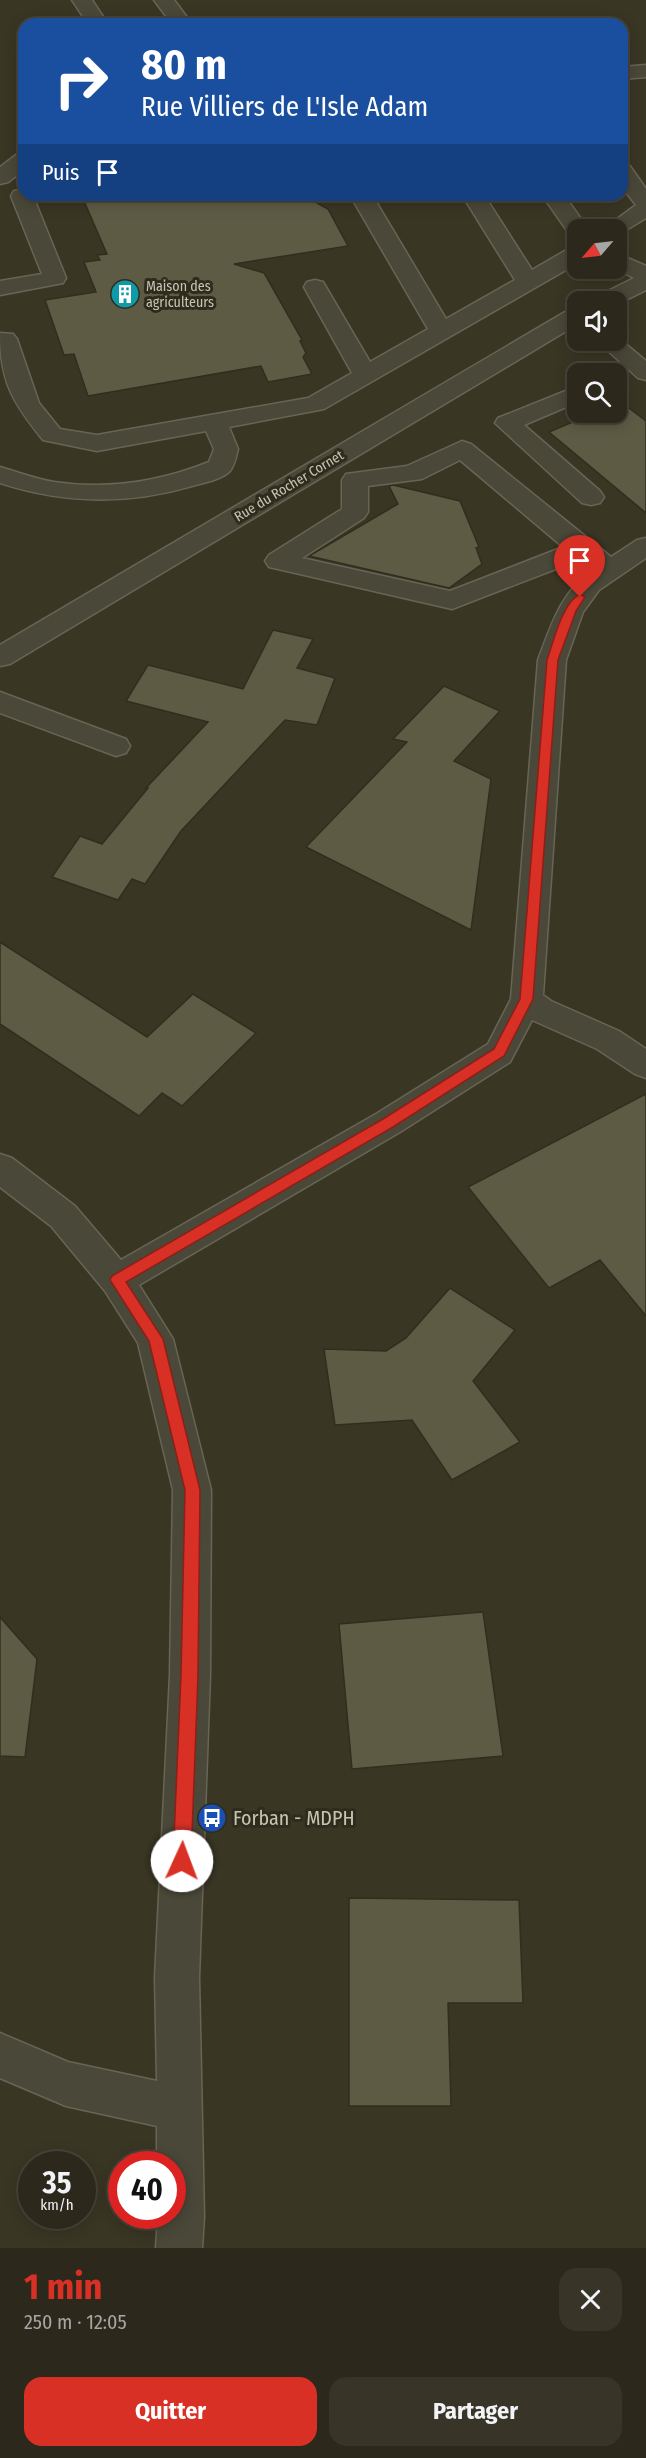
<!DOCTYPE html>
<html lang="fr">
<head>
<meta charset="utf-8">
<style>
  body { margin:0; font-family:"Fira Sans Condensed",sans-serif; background:#383428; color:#f1f3f6; height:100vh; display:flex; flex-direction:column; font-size:22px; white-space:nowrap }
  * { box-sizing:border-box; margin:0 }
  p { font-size:20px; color:#a6a6a3 }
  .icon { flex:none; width:33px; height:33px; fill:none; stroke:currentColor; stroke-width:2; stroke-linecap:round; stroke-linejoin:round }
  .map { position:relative; height:2248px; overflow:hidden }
  .side { display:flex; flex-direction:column; background:#2c281b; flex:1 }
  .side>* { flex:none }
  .top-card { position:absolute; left:18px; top:18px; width:610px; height:183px; border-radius:18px; box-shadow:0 3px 15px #0003,0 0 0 2px #48443a; background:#1a4fa0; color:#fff; overflow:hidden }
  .needle { width:39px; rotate:242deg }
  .controls { position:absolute; left:567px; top:219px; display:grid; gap:12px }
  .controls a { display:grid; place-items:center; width:60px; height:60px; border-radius:12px; background:#2c281b; box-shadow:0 3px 15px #0003,0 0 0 2px #48443a; font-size:30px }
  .speed { position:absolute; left:18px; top:2151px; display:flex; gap:12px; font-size:30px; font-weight:700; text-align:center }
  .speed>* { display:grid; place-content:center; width:78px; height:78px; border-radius:50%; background:#2c281b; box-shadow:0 3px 15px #0003,0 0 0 2px #48443a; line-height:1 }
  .speed small { font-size:15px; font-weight:400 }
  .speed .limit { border:9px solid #d22; background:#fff; color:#111 }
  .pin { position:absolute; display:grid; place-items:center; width:51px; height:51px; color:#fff; margin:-62px -26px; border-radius:50% 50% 50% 0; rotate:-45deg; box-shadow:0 0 6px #0007 }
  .pin .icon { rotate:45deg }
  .me { position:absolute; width:66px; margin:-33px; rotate:2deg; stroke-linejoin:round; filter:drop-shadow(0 0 4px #0008) }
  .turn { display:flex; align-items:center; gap:21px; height:126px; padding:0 24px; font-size:27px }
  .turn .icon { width:78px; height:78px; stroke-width:2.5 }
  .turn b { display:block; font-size:42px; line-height:51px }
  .then { display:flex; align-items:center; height:57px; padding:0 24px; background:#0003; gap:12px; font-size:22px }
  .round { display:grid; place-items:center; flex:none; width:63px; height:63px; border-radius:18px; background:#383428 }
  .head { display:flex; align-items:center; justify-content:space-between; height:102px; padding:0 24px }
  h1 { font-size:36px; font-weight:700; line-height:45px; color:#d93025 }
  .primary-button { display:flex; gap:12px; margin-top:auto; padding:12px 24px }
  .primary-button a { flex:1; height:69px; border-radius:18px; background:#d93025; color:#fff; font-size:24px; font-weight:700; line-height:69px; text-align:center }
  .primary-button a+a { background:#383428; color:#f1f3f6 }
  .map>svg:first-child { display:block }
  .building { fill:#5e5b45; stroke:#312e1f; stroke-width:1.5 }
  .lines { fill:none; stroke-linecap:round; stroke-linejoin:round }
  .minor-casing { stroke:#686556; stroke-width:3 }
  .minor { fill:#4a4838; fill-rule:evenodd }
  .route { fill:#d93025; stroke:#8d1f18; stroke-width:1.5 }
  .labels { text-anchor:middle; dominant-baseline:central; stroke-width:6; stroke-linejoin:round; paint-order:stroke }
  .far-poi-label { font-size:14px; fill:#c6c4b3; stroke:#2f2c1d; text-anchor:start }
  .far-street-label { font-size:14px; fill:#c6c4b3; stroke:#2f2c1d }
  .near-poi-label { font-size:20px; fill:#c6c4b3; stroke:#2f2c1d; text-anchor:start }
</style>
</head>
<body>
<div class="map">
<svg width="646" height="2248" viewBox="0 0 646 2248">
  <rect width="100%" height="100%" fill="#3a3624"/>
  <!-- building -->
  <path class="building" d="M122 195H288L310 199 328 209 348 246 234 264 264 273 302 340 300 341 306 353 303 357 312 374 268 382 261 366 88 396 74 354 64 355 45 300 96 292 84 262 100 260 97 255 107 254 84 201Z
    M621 402 646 421V513L549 432 596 412H616V404Z
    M393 485 460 501 479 547 476 548 482 564 449 588 309 556 398 504 389 486Z
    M273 630 313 639 297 668 335 678 317 725 285 720 181 831 145 884 132 879 118 900 52 877 80 836 102 844 148 788H146L208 722 126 701 148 665 243 689Z
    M444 686 500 711 454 761 491 779 471 930 306 847 407 742 393 739Z
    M0 942 147 1037 193 994 256 1033 182 1106 162 1093 139 1116 0 1024Z
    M646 1094V1316L600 1260 549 1288 468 1187Z
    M450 1288 515 1330 473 1381 520 1442 452 1480 412 1420 335 1425 324 1349 386 1351 406 1338Z
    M483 1612 503 1756 352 1769 339 1624Z
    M0 1617 37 1659 25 1757 0 1756Z
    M349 1898 519 1900 523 2003H448L451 2106H349Z"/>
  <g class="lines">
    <!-- minor casing -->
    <g class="minor-casing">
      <path id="minor" d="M72 0H92L108 24H88Z
        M154 0H174L192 24H172Z
        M646 65V77L622 79V67Z
        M24 154V170L8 182 0 184V167L16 155Z
        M622 165 630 166 646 189V218L616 236V230H602L636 205 622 187Z
        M24 190V195L33 196 66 278 63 283 0 295V281L42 274 11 196 14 191Z
        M350 195H372L446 319 515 280 462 195H484L532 270 570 248 578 246V263L324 409 229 427 238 449C236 456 235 465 230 471 223 479 203 483 192 486 127 505 64 504 0 483V467C18 472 35 479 54 482 107 490 159 482 209 462L214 449 206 431 97 451 43 440C13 403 0 382 0 333L13 334 17 339 39 403 60 429 97 435 308 398 352 373 304 287 307 282 315 280 323 282 370 362 428 329Z
        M542 195H564L589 230H578V237L570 235Z
        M616 253 646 266V290L616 305V302H593L596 297 634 278 615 268Z
        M578 307V324L10 664 0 666V645L570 309Z
        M616 336 646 361V380L638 378 596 340H616Z
        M578 386V402L524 425 600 491 604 497 600 503 591 505 582 503 495 423 498 418Z
        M462 441 471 444 611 557 637 540 646 538V558L599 590 583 612 566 660 543 995 551 1001 619 1031 646 1049V1078L635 1074 597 1049 532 1020 510 1062 400 1132 139 1285 173 1339 211 1490 210 1675 199 1977 204 2217 202 2248H156L158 2216H172V2164H157V2126L66 2106 0 2078V2033L68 2062 157 2081 155 1977 170 1675 173 1490 138 1343 105 1291 51 1226 0 1187V1154L12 1158 75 1206 121 1260 376 1114 488 1044 511 999 538 660C551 626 561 591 593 570L579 560 452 609 278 569 269 567 265 561 269 555 342 509V480L346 474 407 466ZM460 460 563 547 450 591 302 558 364 518 368 512V486L422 479Z
        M0 692 126 739 130 746 126 753 116 756 0 713Z"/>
    </g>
    <!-- minor -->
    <use href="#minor" class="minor"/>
  </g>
  <!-- route -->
  <path class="route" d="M580 594 585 597 576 611 558 660 533 999 504 1056 393 1127 126 1282 163 1339 200 1490 198 1675 191 1861 188 1867 182 1870 176 1867 173 1861 181 1675 185 1490 149 1341 110 1280 112 1276 383 1119 494 1049 520 999 547 660C553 643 563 601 580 594Z"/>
  <!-- icons -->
  <defs>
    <g id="building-disc" transform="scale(1.5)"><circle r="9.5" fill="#0f9aa8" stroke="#2f2c1d"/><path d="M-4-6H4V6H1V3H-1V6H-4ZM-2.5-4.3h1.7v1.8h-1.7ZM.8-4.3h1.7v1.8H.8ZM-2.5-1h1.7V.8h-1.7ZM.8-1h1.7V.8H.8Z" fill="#fff"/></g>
    <g id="bus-disc" transform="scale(1.5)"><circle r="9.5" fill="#1a4fb4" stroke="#2f2c1d"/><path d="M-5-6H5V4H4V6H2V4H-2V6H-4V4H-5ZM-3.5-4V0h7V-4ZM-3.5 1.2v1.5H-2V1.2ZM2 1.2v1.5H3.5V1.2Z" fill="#fff"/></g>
  </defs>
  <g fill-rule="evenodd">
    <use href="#building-disc" x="125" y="294"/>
    <use href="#bus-disc" x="212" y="1818"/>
  </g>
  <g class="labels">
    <!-- far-poi labels -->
    <g class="far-poi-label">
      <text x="146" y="286">Maison des<tspan x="146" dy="16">agriculteurs</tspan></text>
    </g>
    <!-- far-street labels -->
    <g class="far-street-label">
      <text transform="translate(289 486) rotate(-31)">Rue du Rocher Cornet</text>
    </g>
    <!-- near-poi labels -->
    <g class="near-poi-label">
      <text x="233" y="1818">Forban - MDPH</text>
    </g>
  </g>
</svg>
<div class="controls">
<a><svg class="needle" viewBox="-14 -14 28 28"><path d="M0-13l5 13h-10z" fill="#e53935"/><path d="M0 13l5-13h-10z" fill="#a6a6a3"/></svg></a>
<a><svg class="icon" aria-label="sound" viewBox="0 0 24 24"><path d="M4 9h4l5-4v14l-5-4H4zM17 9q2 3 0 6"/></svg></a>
<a><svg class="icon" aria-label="search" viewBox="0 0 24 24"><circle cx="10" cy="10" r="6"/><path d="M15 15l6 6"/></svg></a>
</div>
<div class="speed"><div>35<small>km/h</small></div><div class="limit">40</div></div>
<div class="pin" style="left:580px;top:597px;background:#d93025"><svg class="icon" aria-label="arrive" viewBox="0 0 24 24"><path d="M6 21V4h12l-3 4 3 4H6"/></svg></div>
<svg class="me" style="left:182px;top:1861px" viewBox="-20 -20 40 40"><circle r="19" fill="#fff"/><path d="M0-13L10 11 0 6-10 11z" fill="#d93025"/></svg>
<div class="top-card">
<div class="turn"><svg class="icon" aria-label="right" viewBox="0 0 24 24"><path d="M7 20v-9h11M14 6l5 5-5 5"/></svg><div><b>80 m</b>Rue Villiers de L'Isle Adam</div></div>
<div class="then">Puis<svg class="icon" aria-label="arrive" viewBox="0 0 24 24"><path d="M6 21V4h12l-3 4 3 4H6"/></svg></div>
</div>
</div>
<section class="side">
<div class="head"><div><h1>1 min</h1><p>250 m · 12:05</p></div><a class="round"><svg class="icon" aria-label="close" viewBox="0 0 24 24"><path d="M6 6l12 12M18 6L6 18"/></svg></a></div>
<div class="primary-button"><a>Quitter</a><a>Partager</a></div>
</section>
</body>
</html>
